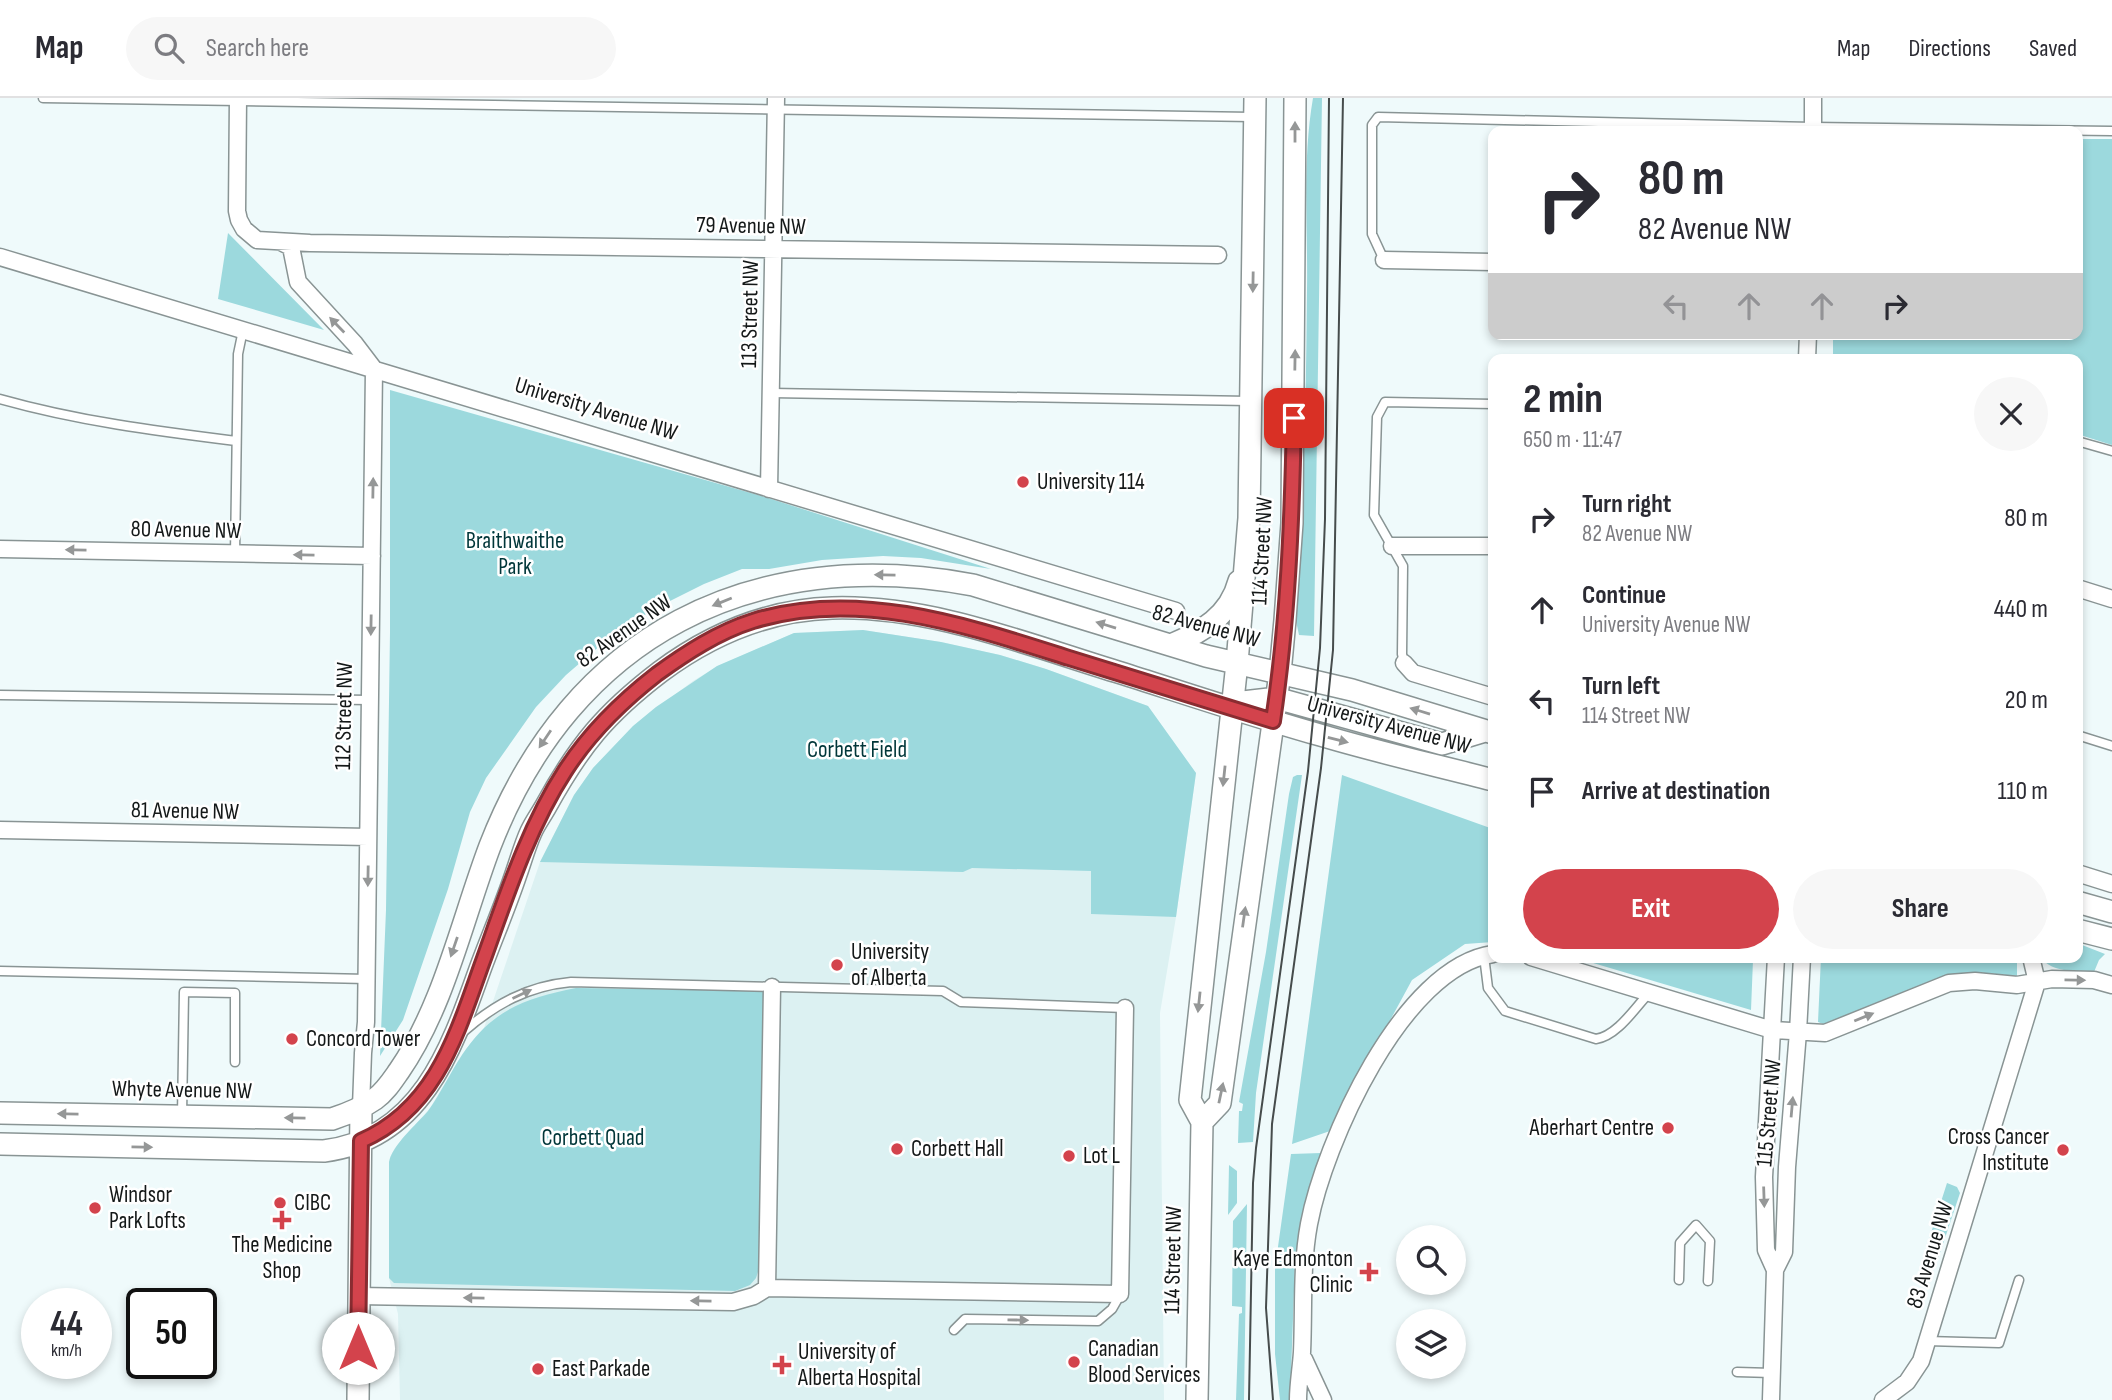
<!DOCTYPE html>
<html lang="en">
<head>
<meta charset="utf-8">
<style>
  body { margin:0; font-family:"Sofia Sans Condensed",sans-serif; background:#f7f7f7; color:#2b2b33; height:100vh; display:flex; flex-direction:column; font-size:26px; white-space:nowrap }
  * { box-sizing:border-box; margin:0 }
  p { font-size:23px; color:#7c7c81 }
  .icon { flex:none; width:38px; height:38px; fill:none; stroke:currentColor; stroke-width:2; stroke-linecap:round; stroke-linejoin:round }
  .map { position:relative; flex:1; overflow:hidden }
  .details { position:absolute; left:1488px; top:256px; width:595px; height:609px; display:flex; flex-direction:column; background:#fff; border-radius:14px; box-shadow:0 4px 10px #0003 }
  .details>* { flex:none }
  .banner { position:absolute; left:1488px; top:28px; width:595px; height:214px; border-radius:14px; box-shadow:0 4px 10px #0003; background:#fff; color:#2b2b33; overflow:hidden }
  .controls { position:absolute; left:1396px; top:1127px; display:grid; gap:14px }
  .controls a { display:grid; place-items:center; width:70px; height:70px; border-radius:50%; background:#fff; box-shadow:0 4px 10px #0003; font-size:35px }
  .speed { position:absolute; left:21px; top:1190px; display:flex; gap:14px; font-size:35px; font-weight:700; text-align:center }
  .speed>* { display:grid; place-content:center; width:91px; height:91px; border-radius:50%; background:#fff; box-shadow:0 4px 10px #0003; line-height:1 }
  .speed small { font-size:18px; font-weight:400 }
  .speed .limit { border:4px solid #111; border-radius:10px; background:#fff; color:#111 }
  .pin { position:absolute; display:grid; place-items:center; width:60px; height:60px; color:#fff; margin:-30px; border-radius:14px; box-shadow:0 4px 10px #0006 }
  .me { position:absolute; width:77px; margin:-38px; rotate:0deg; stroke-linejoin:round; filter:drop-shadow(0 0 5px #0008) }
  .turn { display:flex; align-items:center; gap:24px; height:147px; padding:0 35px; font-size:32px }
  .turn .icon { width:91px; height:91px; stroke-width:2.5 }
  .turn b { display:block; font-size:49px; line-height:60px }
  .lanes { display:flex; align-items:center; height:66px; padding:0 35px; background:#0003; justify-content:center; gap:35px; direction:ltr }
  .lanes .off { opacity:.35 }
  .round { display:grid; place-items:center; flex:none; width:74px; height:74px; border-radius:37px; background:#f7f7f7 }
  .overview { display:flex; align-items:center; justify-content:space-between; height:119px; padding:0 35px }
  h1 { font-size:42px; font-weight:700; line-height:52px }
  .button { display:flex; gap:14px; margin-top:auto; padding:14px 35px }
  .button a { flex:1; height:80px; border-radius:42px; background:#d3434c; color:#fff; font-size:28px; font-weight:700; line-height:80px; text-align:center }
  .button a+a { background:#f7f7f7; color:#2b2b33 }
  ul { padding:0; list-style:none }
  li { display:flex; align-items:center; gap:21px; height:91px; padding:0 35px }
  li div { flex:1 }
  li b { display:block; font-size:26px }
  li em { font-style:normal }
  header { display:flex; align-items:center; gap:42px; box-sizing:border-box; height:98px; padding:0 35px; background:#fff; border-bottom:2px solid #e1e1e2 }
  header strong { font-size:33px }
  nav { display:flex; gap:38px; margin-inline-start:auto; font-size:24px }
  .search { width:490px; height:63px; background:#f7f7f7; display:flex; align-items:center; gap:18px; box-sizing:border-box; padding:0 24px; border-radius:38px; color:#7c7c81; font-size:26px }
  .map>svg:first-child { display:block }
  .built { fill:#dcf1f2 }
  .green { fill:#9cd9dd }
  .lines { fill:none; stroke-linecap:round; stroke-linejoin:round }
  .lane-casing { stroke:#899494; stroke-width:11 }
  .street-casing { stroke:#899494; stroke-width:19 }
  .secondary-casing { stroke:#899494; stroke-width:24 }
  .lane { stroke:#fff; stroke-width:8 }
  .street { stroke:#fff; stroke-width:16 }
  .secondary { stroke:#fff; stroke-width:21 }
  .tram { stroke:#464c4c; stroke-width:2 }
  .oneway { fill:#959797 }
  .route-casing { stroke:#892c31; stroke-width:18 }
  .route { stroke:#d3434c; stroke-width:12 }
  .poi-dot { fill:#d3434c; stroke:#fff; stroke-width:2.5 }
  .labels { text-anchor:middle; dominant-baseline:central; stroke-width:5; stroke-linejoin:round; paint-order:stroke }
  .street-label { font-size:23px; fill:#141818; stroke:#fff }
  .poi-label { font-size:23px; fill:#141818; stroke:#fff; text-anchor:start }
  .park-label { font-size:23px; fill:#003639; stroke:#fff }
</style>
</head>
<body>
<header>
<strong>Map</strong>
<div class="search"><svg class="icon" aria-label="search" viewBox="0 0 24 24"><circle cx="10" cy="10" r="6"/><path d="M15 15l6 6"/></svg>Search here</div>
<nav><a>Map</a><a>Directions</a><a>Saved</a></nav>
</header>
<div class="map">
<svg width="2112" height="1302" viewBox="0 0 2112 1302">
  <rect width="100%" height="100%" fill="#effafb"/>
  <!-- built -->
  <path class="built" d="M863 532 941 544 1000 557 1046 571 1148 608 1196 675 1176 819 1160 915 1164 1302H400L398 1216 389 1180 390 1059 395 1050 430 1010 463 955 484 930 540 764 574 697 593 670 633 628 693 583 718 568 794 535Z"/>
  <!-- green -->
  <path class="green" d="M1313 0H1322L1314 538 1299 537 1296 523C1304 413 1306 302 1307 192 1308 128 1302 64 1313 0Z
    M2077 41H2112V347L2077 336V261H1833V236H2077Z
    M228 135 324 232 218 201Z
    M390 292 768 400 991 471 921 460 883 458 822 462 769 471H742L704 486 658 509 616 534 566 577 536 609 486 680 470 714 448 791 403 922 380 958 386 812 390 534Z
    M863 532 941 544 1000 557 1046 571 1148 608 1196 675 1176 819 1091 816V773L972 770 963 774 540 764 574 697 593 670 633 628 656 609 717 568 794 535Z
    M1297 677H1302L1256 995 1253 1044 1238 1045 1239 1013H1242L1243 1006 1239 1004 1266 854 1289 696 1293 679Z
    M1342 677 1493 731V844L1465 846 1412 882 1330 1033 1292 1046Z
    M2077 845 2105 856 2099 862 2094 874C2074 873 2055 875 2040 860L2077 859Z
    M1573 859H1744L1753 862 1751 912Z
    M1821 859H2017V878L1974 874 1951 878 1823 926 1818 924Z
    M576 890 765 893 759 1171 756 1180 750 1187 735 1193 394 1185 389 1180V1064C393 1046 416 1027 428 1013 441 995 450 975 462 957 492 912 525 900 576 890Z
    M1321 1055 1308 1096 1295 1166 1290 1302H1280L1275 1256V1170L1291 1056Z
    M1229 1067 1237 1073V1105L1228 1117Z
    M1947 1085 1957 1089 1960 1095 1937 1164 1932 1166 1922 1163Z
    M1247 1106 1244 1302H1236L1239 1216 1242 1215V1209L1232 1208 1233 1123Z"/>
  <g class="lines">
    <!-- lane casing -->
    <g class="lane-casing">
      <path id="lane" d="M43 0 1252 19
        M1384 162 1372 136V27L1378 19 1813 29 2112 33
        M772 295 1249 303
        M0 301C78 323 156 333 236 343
        M2077 343 2112 353
        M235 456 238 256 243 232
        M1404 565 1402 556 1403 468 1374 417 1377 319 1385 304 1493 306
        M0 597 370 602
        M2077 637 2112 648
        M1484 858 1488 890 1505 913 1596 941C1617 938 1635 910 1649 895
        M0 873 367 881
        M463 934C495 906 528 888 571 884L943 893 961 904 1125 910
        M182 1018 184 894 235 895V964
        M1679 1182 1680 1145 1696 1127 1710 1143 1708 1183
        M954 1232 965 1221 1098 1223 1112 1211 1120 1197
        M1927 1243 1999 1245 2019 1182
        M1737 1274 1772 1275"/>
    </g>
    <!-- street casing -->
    <g class="street-casing">
      <path id="street" d="M238 0 237 113 239 122 244 131 257 142 310 145 1218 157
        M1813 33V0
        M283 145 291 149 298 184 355 246 374 271 366 924 363 955 361 1009
        M0 159 1176 513
        M1384 162 1493 164
        M1807 261 1808 236
        M769 391 776 0
        M1392 448H1493
        M0 451 372 458
        M2077 490 2112 501
        M1404 565 1413 575 1493 599
        M0 732 368 739
        M2077 775 2112 786
        M1531 859 1772 932 1825 935 1949 885 1975 883 2017 887 2052 881 2094 882 2112 887
        M2031 859 2037 884
        M1775 1172 1766 1152 1764 1079 1776 859
        M767 1190 772 889
        M358 1198 733 1204 754 1198 767 1190 1120 1196 1125 910
        M1304 1261 1323 1302
        M1298 1302C1298 1286 1301 1270 1302 1254 1304 1212 1301 1169 1309 1126 1324 1046 1402 869 1493 856
        M1771 1302 1775 1172 1784 1154 1787 1069 1798 934 1802 859
        M1883 1302 1907 1284 1921 1263 2037 884"/>
    </g>
    <!-- secondary casing -->
    <g class="secondary-casing">
      <path id="secondary" d="M1171 547C1202 534 1230 518 1239 483
        M1232 610 1243 604 1276 600 1442 646 1485 633
        M2077 804 2112 814
        M2077 832 2112 841
        M0 1015 332 1021C347 1016 362 1010 375 1001 385 994 392 983 399 973 444 908 462 822 490 748 572 536 753 446 973 487L1206 558 1352 592 1493 635
        M1202 1024 1220 1005 1280 575 1285 522 1292 425 1295 0
        M0 1046 324 1053C420 1041 451 953 479 874 491 841 505 809 516 776 521 762 525 747 531 734 535 725 541 717 546 708 579 648 605 616 660 574 711 536 768 512 832 510 931 507 1028 547 1121 575 1187 596 1253 618 1320 637 1377 654 1435 667 1493 682
        M358 1302 361 1009
        M1197 1302 1202 1024 1190 1002 1237 565 1249 420 1255 0"/>
    </g>
    <!-- lane -->
    <use href="#lane" class="lane"/>
    <!-- street -->
    <use href="#street" class="street"/>
    <!-- secondary -->
    <use href="#secondary" class="secondary"/>
    <!-- tram -->
    <path class="tram" d="M1249 1302 1253 1085 1256 1050 1308 673 1320 550 1325 421 1329 0
      M1273 1302 1266 1210 1272 1026 1321 670 1333 552 1343 0"/>
  </g>
  <!-- one-way arrows -->
  <defs><path id="oneway-solid" d="M-6-.8H1V-3.2L6.5 0L1 3.2V.8H-6Z" transform="scale(1.75)"/></defs>
  <g class="oneway">
    <use href="#oneway-solid" transform="translate(1295 34) rotate(-90)"/>
    <use href="#oneway-solid" transform="translate(1253 184) rotate(91)"/>
    <use href="#oneway-solid" transform="translate(337 227) rotate(-134)"/>
    <use href="#oneway-solid" transform="translate(1295 262) rotate(-89)"/>
    <use href="#oneway-solid" transform="translate(373 390) rotate(-89)"/>
    <use href="#oneway-solid" transform="translate(76 452) rotate(-179)"/>
    <use href="#oneway-solid" transform="translate(304 457) rotate(-179)"/>
    <use href="#oneway-solid" transform="translate(885 477) rotate(-179)"/>
    <use href="#oneway-solid" transform="translate(722 504) rotate(158)"/>
    <use href="#oneway-solid" transform="translate(371 527) rotate(91)"/>
    <use href="#oneway-solid" transform="translate(1106 527) rotate(-163)"/>
    <use href="#oneway-solid" transform="translate(1420 613) rotate(-163)"/>
    <use href="#oneway-solid" transform="translate(545 641) rotate(124)"/>
    <use href="#oneway-solid" transform="translate(1338 642) rotate(14)"/>
    <use href="#oneway-solid" transform="translate(1224 678) rotate(96)"/>
    <use href="#oneway-solid" transform="translate(368 778) rotate(91)"/>
    <use href="#oneway-solid" transform="translate(1244 819) rotate(-82)"/>
    <use href="#oneway-solid" transform="translate(454 849) rotate(109)"/>
    <use href="#oneway-solid" transform="translate(2075 882) rotate(1)"/>
    <use href="#oneway-solid" transform="translate(522 896) rotate(-25)"/>
    <use href="#oneway-solid" transform="translate(1199 904) rotate(96)"/>
    <use href="#oneway-solid" transform="translate(1864 919) rotate(-22)"/>
    <use href="#oneway-solid" transform="translate(1221 995) rotate(-78)"/>
    <use href="#oneway-solid" transform="translate(1792 1009) rotate(-85)"/>
    <use href="#oneway-solid" transform="translate(68 1016) rotate(-179)"/>
    <use href="#oneway-solid" transform="translate(295 1020) rotate(-179)"/>
    <use href="#oneway-solid" transform="translate(142 1049) rotate(1)"/>
    <use href="#oneway-solid" transform="translate(1764 1099) rotate(88)"/>
    <use href="#oneway-solid" transform="translate(474 1200) rotate(-179)"/>
    <use href="#oneway-solid" transform="translate(701 1203) rotate(-179)"/>
    <use href="#oneway-solid" transform="translate(1018 1222) rotate(1)"/>
  </g>
  <g class="lines">
    <!-- route casing -->
    <g class="route-casing">
      <path id="route" d="M358 1250 361 1043C437 1010 457 935 483 863 506 799 528 730 565 673 590 634 621 604 657 576 686 555 718 534 753 523 858 490 968 528 1069 560 1137 581 1205 602 1273 623 1288 523 1292 422 1294 320"/>
    </g>
    <!-- route -->
    <use href="#route" class="route"/>
  </g>
  <!-- markers -->
  <g class="poi-dot">
    <circle cx="1023" cy="384" r="7"/>
    <circle cx="837" cy="867" r="7"/>
    <circle cx="292" cy="941" r="7"/>
    <circle cx="1668" cy="1030" r="7"/>
    <circle cx="897" cy="1051" r="7"/>
    <circle cx="2063" cy="1052" r="7"/>
    <circle cx="1069" cy="1058" r="7"/>
    <circle cx="280" cy="1105" r="7"/>
    <circle cx="95" cy="1110" r="7"/>
    <path d="M278.5 1111.5h7v7h7v7h-7v7h-7v-7h-7v-7h7z"/>
    <path d="M1365.5 1163.5h7v7h7v7h-7v7h-7v-7h-7v-7h7z"/>
    <circle cx="1074" cy="1264" r="7"/>
    <path d="M778.5 1256.5h7v7h7v7h-7v7h-7v-7h-7v-7h7z"/>
    <circle cx="538" cy="1271" r="7"/>
  </g>
  <g class="labels">
    <!-- street labels -->
    <g class="street-label">
      <text transform="translate(751 128) rotate(1)">79 Avenue NW</text>
      <text transform="translate(750 216) rotate(-89)">113 Street NW</text>
      <text transform="translate(596 311) rotate(17)">University Avenue NW</text>
      <text transform="translate(186 432) rotate(1)">80 Avenue NW</text>
      <text transform="translate(1262 453) rotate(-87)">114 Street NW</text>
      <text transform="translate(1206 528) rotate(15)">82 Avenue NW</text>
      <text transform="translate(624 533) rotate(-35)">82 Avenue NW</text>
      <text transform="translate(344 618) rotate(-89)">112 Street NW</text>
      <text transform="translate(1389 627) rotate(15)">University Avenue NW</text>
      <text transform="translate(185 713) rotate(1)">81 Avenue NW</text>
      <text transform="translate(182 992) rotate(1)">Whyte Avenue NW</text>
      <text transform="translate(1769 1015) rotate(-85)">115 Street NW</text>
      <text transform="translate(1930 1157) rotate(-73)">83 Avenue NW</text>
      <text transform="translate(1173 1162) rotate(-89)">114 Street NW</text>
    </g>
    <!-- poi labels -->
    <g class="poi-label">
      <text x="1037" y="384">University 114</text>
      <text x="851" y="854">University<tspan x="851" dy="26">of Alberta</tspan></text>
      <text x="306" y="941">Concord Tower</text>
      <text x="1654" y="1030" text-anchor="end">Aberhart Centre</text>
      <text x="2049" y="1039" text-anchor="end">Cross Cancer<tspan x="2049" dy="26">Institute</tspan></text>
      <text x="911" y="1051">Corbett Hall</text>
      <text x="1083" y="1058">Lot L</text>
      <text x="109" y="1097">Windsor<tspan x="109" dy="26">Park Lofts</tspan></text>
      <text x="294" y="1105">CIBC</text>
      <text x="282" y="1147" text-anchor="middle">The Medicine<tspan x="282" dy="26">Shop</tspan></text>
      <text x="1353" y="1161" text-anchor="end">Kaye Edmonton<tspan x="1353" dy="26">Clinic</tspan></text>
      <text x="1088" y="1251">Canadian<tspan x="1088" dy="26">Blood Services</tspan></text>
      <text x="798" y="1254">University of<tspan x="798" dy="26">Alberta Hospital</tspan></text>
      <text x="552" y="1271">East Parkade</text>
    </g>
    <!-- park labels -->
    <g class="park-label">
      <text x="515" y="443">Braithwaithe<tspan x="515" dy="26">Park</tspan></text>
      <text x="857" y="652">Corbett Field</text>
      <text x="593" y="1040">Corbett Quad</text>
    </g>
  </g>
</svg>
<div class="controls">
<a><svg class="icon" aria-label="search" viewBox="0 0 24 24"><circle cx="10" cy="10" r="6"/><path d="M15 15l6 6"/></svg></a>
<a><svg class="icon" aria-label="layers" viewBox="0 0 24 24"><path d="M12 4l9 5-9 5-9-5zM3 14l9 5 9-5"/></svg></a>
</div>
<div class="speed"><div>44<small>km/h</small></div><div class="limit">50</div></div>
<div class="pin" style="left:1294px;top:320px;background:#d93025"><svg class="icon" aria-label="arrive" viewBox="0 0 24 24"><path d="M6 21V4h12l-3 4 3 4H6"/></svg></div>
<svg class="me" style="left:358px;top:1250px" viewBox="-20 -20 40 40"><circle r="19" fill="#fff"/><path d="M0-13L10 11 0 6-10 11z" fill="#d3434c"/></svg>
<div class="banner">
<div class="turn"><svg class="icon" aria-label="right" viewBox="0 0 24 24"><path d="M7 20v-9h11M14 6l5 5-5 5"/></svg><div><b>80 m</b>82 Avenue NW</div></div>
<div class="lanes"><svg class="icon off" aria-label="left" viewBox="0 0 24 24"><path d="M17 20v-9H6M10 6l-5 5 5 5"/></svg><svg class="icon off" aria-label="ahead" viewBox="0 0 24 24"><path d="M12 20V5M6 11l6-6 6 6"/></svg><svg class="icon off" aria-label="ahead" viewBox="0 0 24 24"><path d="M12 20V5M6 11l6-6 6 6"/></svg><svg class="icon" aria-label="right" viewBox="0 0 24 24"><path d="M7 20v-9h11M14 6l5 5-5 5"/></svg></div>
</div>
<section class="details">
<div class="overview"><div><h1>2 min</h1><p>650 m · 11:47</p></div><a class="round"><svg class="icon" aria-label="close" viewBox="0 0 24 24"><path d="M6 6l12 12M18 6L6 18"/></svg></a></div>
<ul>
<li><svg class="icon" aria-label="right" viewBox="0 0 24 24"><path d="M7 20v-9h11M14 6l5 5-5 5"/></svg><div><b>Turn right</b><p>82 Avenue NW</p></div><em>80 m</em></li>
<li><svg class="icon" aria-label="ahead" viewBox="0 0 24 24"><path d="M12 20V5M6 11l6-6 6 6"/></svg><div><b>Continue</b><p>University Avenue NW</p></div><em>440 m</em></li>
<li><svg class="icon" aria-label="left" viewBox="0 0 24 24"><path d="M17 20v-9H6M10 6l-5 5 5 5"/></svg><div><b>Turn left</b><p>114 Street NW</p></div><em>20 m</em></li>
<li><svg class="icon" aria-label="arrive" viewBox="0 0 24 24"><path d="M6 21V4h12l-3 4 3 4H6"/></svg><div><b>Arrive at destination</b></div><em>110 m</em></li>
</ul>
<div class="button"><a>Exit</a><a>Share</a></div>
</section>
</div>
</body>
</html>
